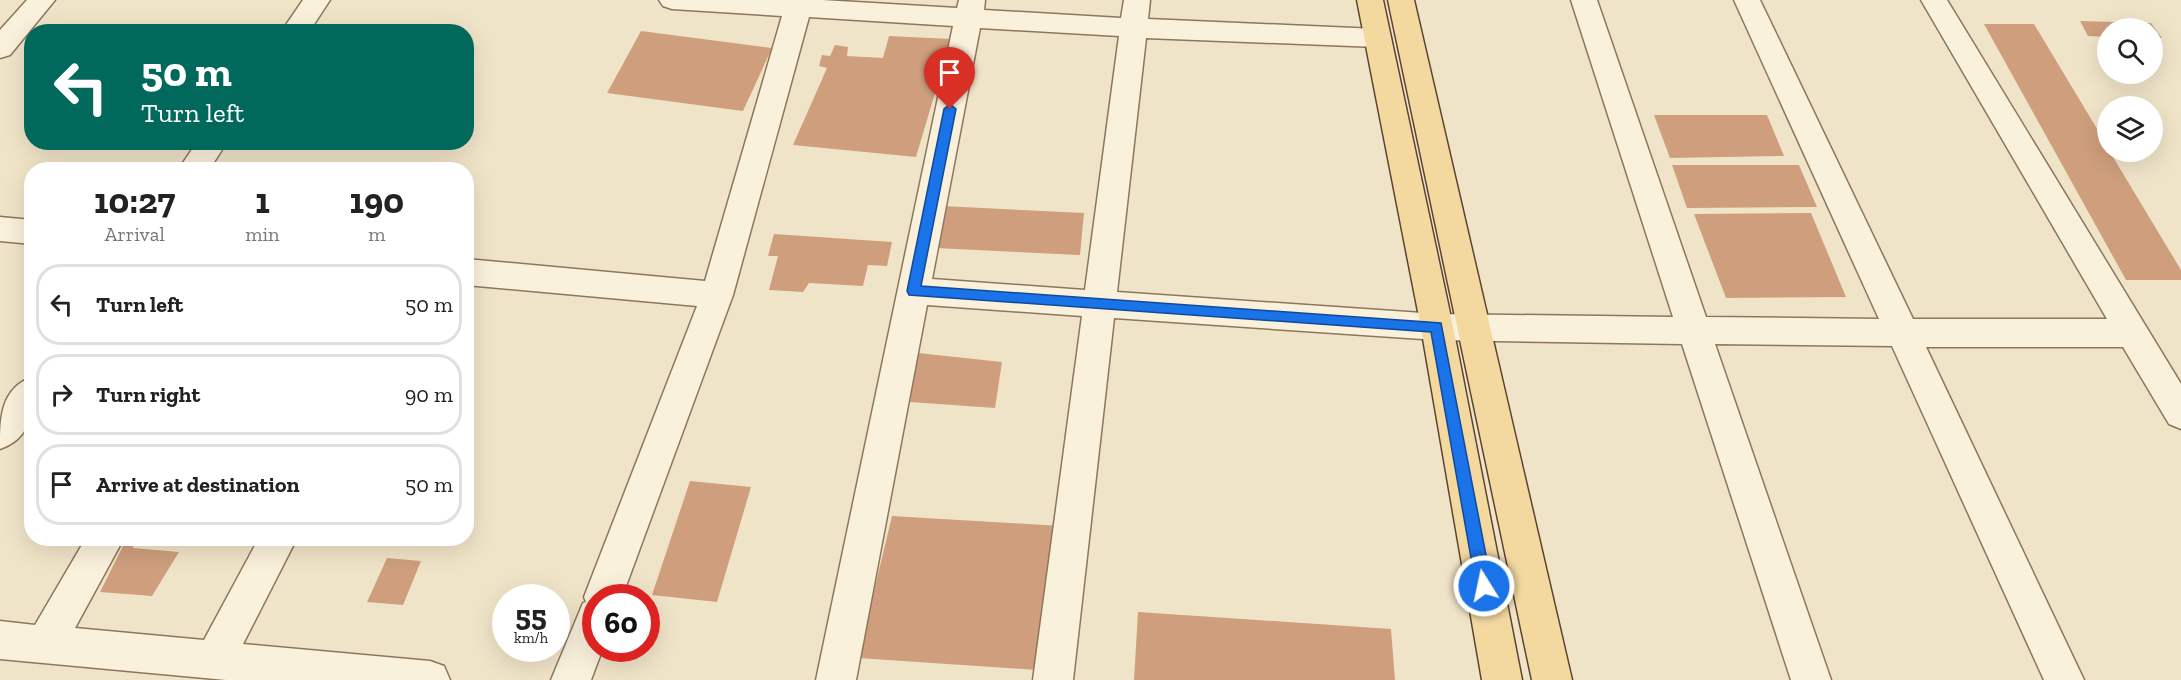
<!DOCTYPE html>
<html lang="en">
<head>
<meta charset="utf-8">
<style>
  body { margin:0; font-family:"Zilla Slab",serif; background:#f6f6f6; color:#222; height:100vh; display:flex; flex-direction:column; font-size:22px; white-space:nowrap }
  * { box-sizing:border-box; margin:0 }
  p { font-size:20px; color:#767676 }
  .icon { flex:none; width:33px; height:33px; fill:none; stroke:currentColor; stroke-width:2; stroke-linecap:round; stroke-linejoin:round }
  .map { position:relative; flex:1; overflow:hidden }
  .drawer { position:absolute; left:24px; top:162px; width:450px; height:384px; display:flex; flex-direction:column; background:#fff; border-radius:24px; box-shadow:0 6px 24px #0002 }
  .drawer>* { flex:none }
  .top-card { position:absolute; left:24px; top:24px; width:450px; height:126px; border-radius:24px; box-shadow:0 6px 24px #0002; background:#00695c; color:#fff; overflow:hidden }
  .tools { position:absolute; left:2097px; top:18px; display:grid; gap:12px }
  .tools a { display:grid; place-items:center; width:66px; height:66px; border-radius:50%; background:#fff; box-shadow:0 6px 24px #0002; font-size:30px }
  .speed { position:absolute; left:492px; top:584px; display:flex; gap:12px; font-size:30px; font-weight:700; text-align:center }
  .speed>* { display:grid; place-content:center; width:78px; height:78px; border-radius:50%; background:#fff; box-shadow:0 6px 24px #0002; line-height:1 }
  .speed small { font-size:15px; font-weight:400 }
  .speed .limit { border:9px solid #d22; background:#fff; color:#111 }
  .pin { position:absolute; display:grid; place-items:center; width:51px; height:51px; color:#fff; margin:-62px -26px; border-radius:50% 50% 50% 0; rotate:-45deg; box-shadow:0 0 6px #0007 }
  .pin .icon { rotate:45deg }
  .me { position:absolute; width:66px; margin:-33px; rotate:350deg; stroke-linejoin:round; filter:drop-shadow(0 0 4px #0008) }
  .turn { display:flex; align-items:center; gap:21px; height:126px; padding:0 18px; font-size:27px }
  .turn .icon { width:78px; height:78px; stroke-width:2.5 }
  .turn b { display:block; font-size:42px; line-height:51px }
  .eta { display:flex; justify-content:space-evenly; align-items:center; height:102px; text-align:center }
  .eta b { font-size:36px; font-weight:700; line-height:42px }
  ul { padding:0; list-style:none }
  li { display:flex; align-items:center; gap:18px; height:81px; margin:0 12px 9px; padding:0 6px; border:3px solid #e0e0e0; border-radius:24px }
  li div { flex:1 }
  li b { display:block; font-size:22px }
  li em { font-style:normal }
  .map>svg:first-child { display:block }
  .building { fill:#cf9f7d }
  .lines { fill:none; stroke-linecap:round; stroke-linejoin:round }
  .street-casing { stroke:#8d765c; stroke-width:3 }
  .primary-casing { stroke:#5b4430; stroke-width:3 }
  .street { fill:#faf1dc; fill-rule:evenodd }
  .primary { fill:#f3d9a0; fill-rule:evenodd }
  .route { fill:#1a73e8; stroke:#114b97; stroke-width:1.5 }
</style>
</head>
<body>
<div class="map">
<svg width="2181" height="680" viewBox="0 0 2181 680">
  <rect width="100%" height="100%" fill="#f0e4c8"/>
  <!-- building -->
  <path class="building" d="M2080 21 2151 23 2162 38H2152V28H2108V37L2088 36Z
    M1984 24H2034L2108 147V152H2110L2181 270V280H2126Z
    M641 31 772 48 743 111 607 93Z
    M889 36 951 39 916 157 793 145 827 68 819 66 822 55 830 56 835 45 848 47 847 56 883 58Z
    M1654 115H1767L1784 156 1670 158Z
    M1672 165H1799L1817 207 1687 208Z
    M942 206 1084 213 1080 255 935 248Z
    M1811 213 1846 297 1726 298 1694 214Z
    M774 234 892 242 887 266 868 265 863 286 809 283 803 292 769 290 778 256H768Z
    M918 353 1002 362 995 408 910 402Z
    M690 481 751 487 717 602 652 595Z
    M892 516 1061 526 1037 670 858 658Z
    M127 538H135L133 548 179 552 152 596 100 592Z
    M387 558 421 561 403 605 367 602Z
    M1138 612 1391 629 1395 680H1134Z"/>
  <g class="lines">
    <!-- street casing -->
    <g class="street-casing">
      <path id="street" d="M27 0H55L10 55 0 58V30Z
        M303 0H330L309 32H281Z
        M659 0H822L957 8 959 0H985L984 10 1121 18 1124 0H1150L1148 19 1377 29 1387 31 1391 38 1387 45 1377 47 1146 38 1117 292 1437 314 1673 317 1571 0H1597L1706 317 1879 319 1734 0H1760L1913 319H2107L1921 0H1947L2181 384V429L2169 424 2123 347H1926L2084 680H2044L1892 346 1715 344 1831 680H1791L1682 344 1437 340 1114 318 1073 680H1033L1082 316 927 305 856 680H816L953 26 809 17 733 295 622 597H596V648H603L591 680H551L583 603 586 602 584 597 697 306 466 285V259L705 281 782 16 672 9 663 6ZM980 28 1119 36 1085 290 932 279Z
        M197 142H227L209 170H178Z
        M0 217 32 220V244L0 241Z
        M32 377C32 407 35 437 0 449 0 419 0 389 32 377Z
        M86 538H124L75 628 204 640 259 538H297L243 644 430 661 444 666 450 680H226L0 659V621L35 625Z"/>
    </g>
    <!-- primary casing -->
    <g class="primary-casing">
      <path id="primary" d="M1357 0H1383L1453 327 1522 680H1482L1421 327Z
        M1388 0H1414L1572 680H1532Z"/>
    </g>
    <!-- street -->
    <use href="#street" class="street"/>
    <!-- primary -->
    <use href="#primary" class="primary"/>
  </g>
  <!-- route -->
  <path class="route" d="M950 104 956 109 921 286 1441 323 1492 586 1490 591 1484 593 1479 591 1476 586 1431 332 909 295 907 291 944 109Z"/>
</svg>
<div class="tools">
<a><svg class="icon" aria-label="search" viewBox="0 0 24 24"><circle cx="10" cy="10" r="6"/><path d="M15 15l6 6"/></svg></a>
<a><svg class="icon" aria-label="layers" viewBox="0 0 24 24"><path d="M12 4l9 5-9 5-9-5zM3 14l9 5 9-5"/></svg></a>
</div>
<div class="speed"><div>55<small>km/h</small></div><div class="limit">60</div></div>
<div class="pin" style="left:950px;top:109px;background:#d93025"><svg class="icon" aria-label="arrive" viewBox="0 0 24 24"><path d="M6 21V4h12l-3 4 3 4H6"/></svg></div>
<svg class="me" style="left:1484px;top:586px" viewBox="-20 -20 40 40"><circle r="17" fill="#1a73e8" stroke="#fff" stroke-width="3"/><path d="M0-11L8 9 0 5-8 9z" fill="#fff"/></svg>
<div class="top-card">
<div class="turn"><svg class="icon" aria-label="left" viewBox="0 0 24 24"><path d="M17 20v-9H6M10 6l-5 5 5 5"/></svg><div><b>50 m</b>Turn left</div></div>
</div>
<section class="drawer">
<div class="eta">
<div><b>10:27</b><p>Arrival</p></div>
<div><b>1</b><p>min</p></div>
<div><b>190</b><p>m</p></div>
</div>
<ul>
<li><svg class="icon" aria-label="left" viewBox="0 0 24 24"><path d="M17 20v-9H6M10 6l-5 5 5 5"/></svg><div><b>Turn left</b></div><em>50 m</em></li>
<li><svg class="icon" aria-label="right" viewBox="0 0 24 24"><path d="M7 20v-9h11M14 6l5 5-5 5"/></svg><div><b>Turn right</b></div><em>90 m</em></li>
<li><svg class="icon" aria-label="arrive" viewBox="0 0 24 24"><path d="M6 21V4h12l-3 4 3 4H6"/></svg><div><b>Arrive at destination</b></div><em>50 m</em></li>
</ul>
</section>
</div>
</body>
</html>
